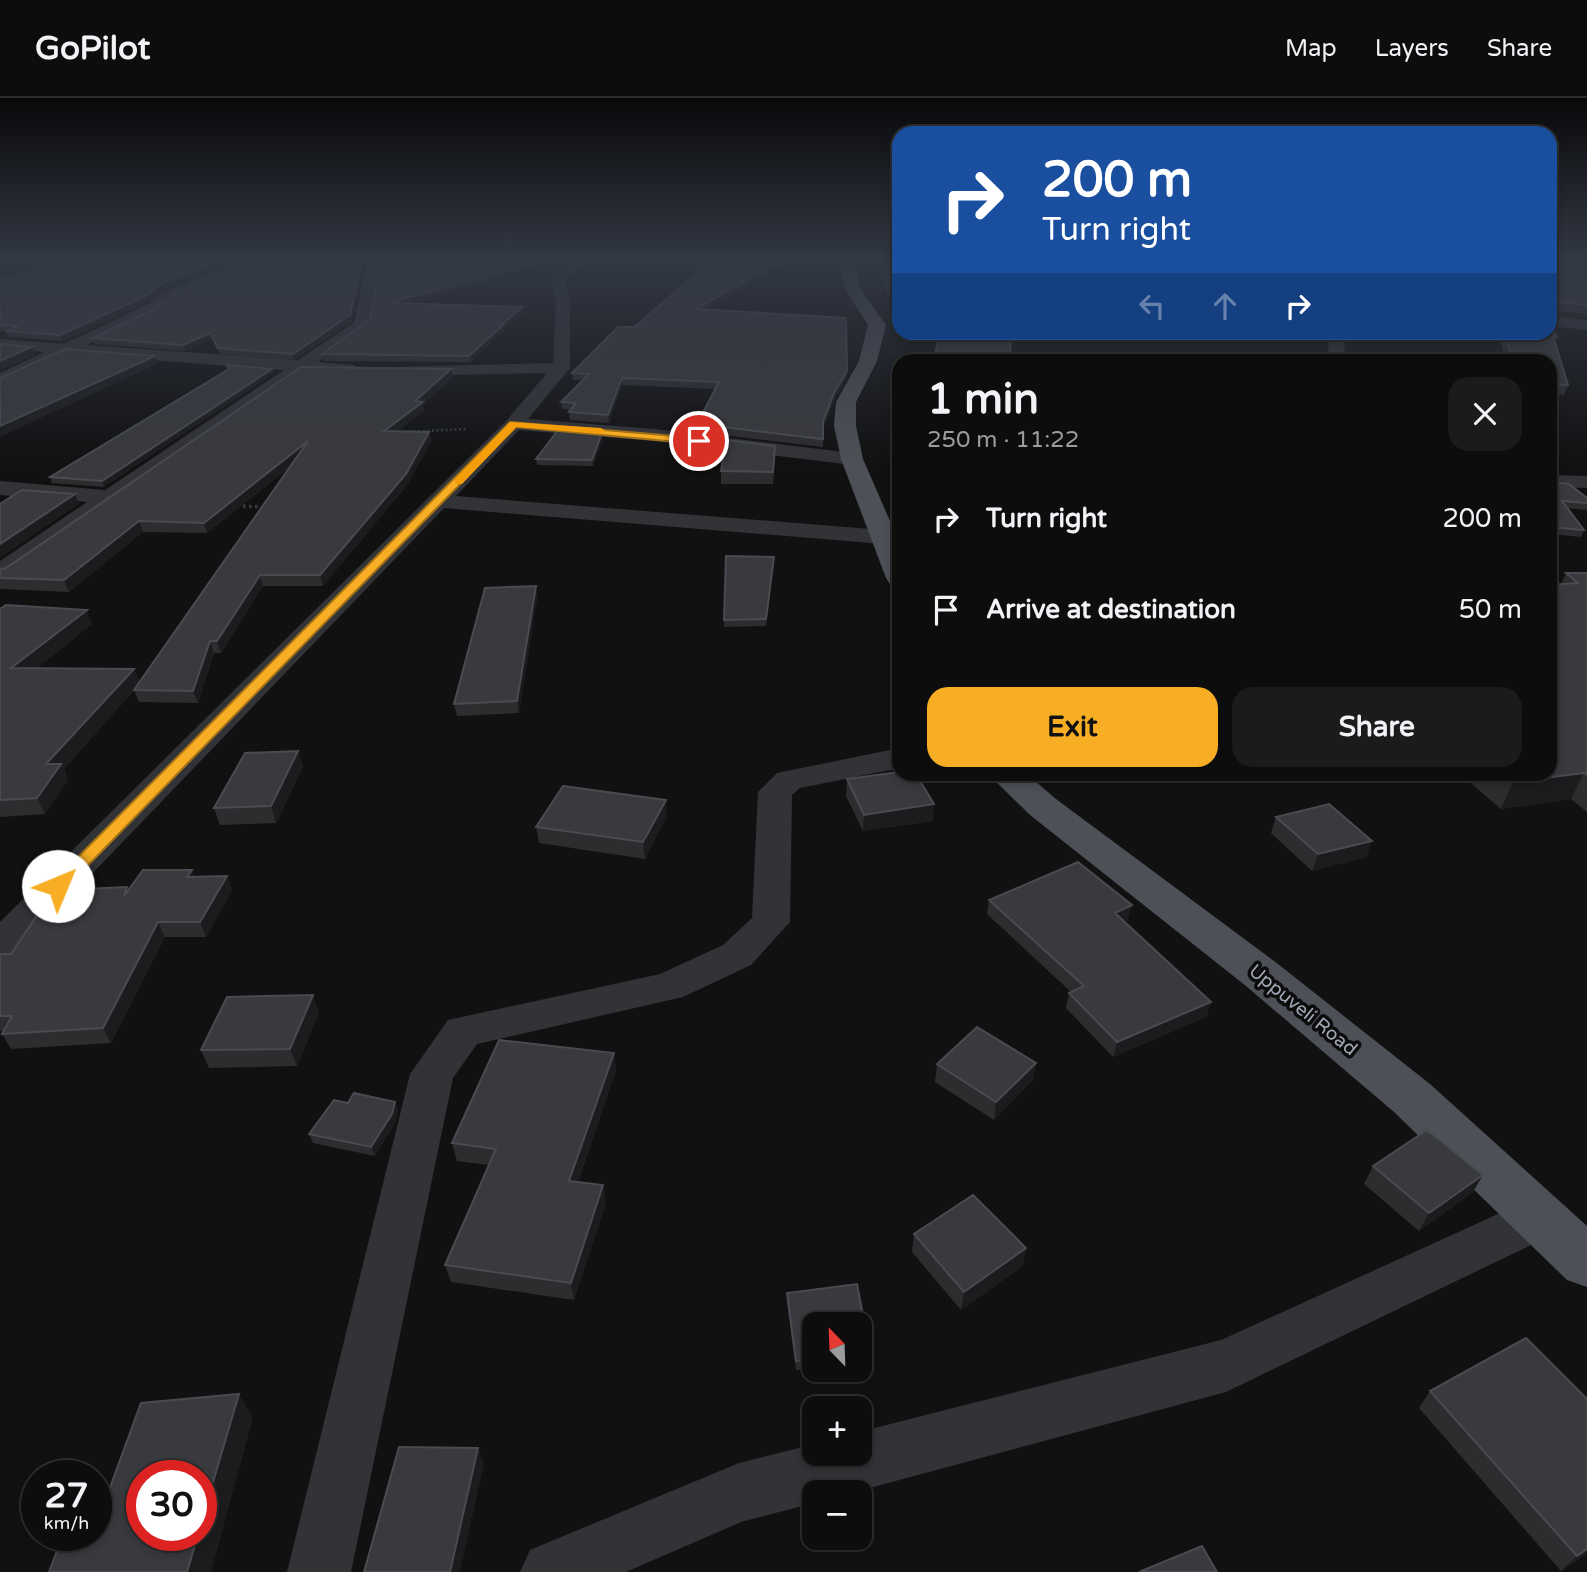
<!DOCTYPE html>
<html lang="en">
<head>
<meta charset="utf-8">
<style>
  body { margin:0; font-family:"Varela Round",sans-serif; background:#1b1b1c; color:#f1f3f6; height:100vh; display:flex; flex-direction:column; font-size:26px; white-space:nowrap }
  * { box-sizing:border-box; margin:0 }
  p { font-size:23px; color:#9a9c9e }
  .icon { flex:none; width:38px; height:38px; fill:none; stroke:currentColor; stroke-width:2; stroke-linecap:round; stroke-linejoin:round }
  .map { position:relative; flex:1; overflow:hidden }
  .drawer { position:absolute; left:892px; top:256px; width:665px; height:427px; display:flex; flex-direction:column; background:#0d0d0e; border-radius:21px; box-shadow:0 4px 10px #0003,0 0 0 2px #2d2d2e }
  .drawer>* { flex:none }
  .hud { position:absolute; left:892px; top:28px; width:665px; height:214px; border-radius:21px; box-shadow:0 4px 10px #0003,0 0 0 2px #2d2d2e; background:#1a4fa0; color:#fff; overflow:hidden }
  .needle { width:46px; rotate:337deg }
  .tools { position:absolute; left:802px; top:1214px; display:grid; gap:14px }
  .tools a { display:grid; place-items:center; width:70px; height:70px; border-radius:14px; background:#0d0d0e; box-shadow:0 4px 10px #0003,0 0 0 2px #2d2d2e; font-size:35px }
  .speed { position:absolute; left:21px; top:1362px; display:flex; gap:14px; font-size:35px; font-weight:700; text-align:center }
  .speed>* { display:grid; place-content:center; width:91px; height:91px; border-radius:50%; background:#0d0d0e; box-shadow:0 4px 10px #0003,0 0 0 2px #2d2d2e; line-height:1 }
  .speed small { font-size:18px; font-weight:400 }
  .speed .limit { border:10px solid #d22; background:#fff; color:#111 }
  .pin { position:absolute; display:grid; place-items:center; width:60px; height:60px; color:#fff; margin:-30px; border:4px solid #fff; border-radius:50%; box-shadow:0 2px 7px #0007 }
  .me { position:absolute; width:77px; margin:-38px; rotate:45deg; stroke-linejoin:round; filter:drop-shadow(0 0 5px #0008) }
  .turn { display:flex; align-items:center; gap:24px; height:147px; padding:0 35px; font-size:32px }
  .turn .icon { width:91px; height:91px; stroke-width:2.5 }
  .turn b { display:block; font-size:49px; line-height:60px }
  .lanes { display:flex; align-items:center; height:66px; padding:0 35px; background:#0003; justify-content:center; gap:35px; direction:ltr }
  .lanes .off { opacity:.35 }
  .round { display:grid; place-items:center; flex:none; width:74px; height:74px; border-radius:21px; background:#1b1b1c }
  .head { display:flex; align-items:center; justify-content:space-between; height:119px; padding:0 35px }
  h1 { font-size:42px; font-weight:800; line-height:52px }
  .primary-button { display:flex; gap:14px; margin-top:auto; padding:14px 35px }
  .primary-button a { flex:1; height:80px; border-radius:21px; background:#f7ad24; color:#111; font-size:28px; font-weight:800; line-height:80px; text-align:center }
  .primary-button a+a { background:#1b1b1c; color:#f1f3f6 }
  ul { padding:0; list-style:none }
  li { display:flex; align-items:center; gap:21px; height:91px; padding:0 35px }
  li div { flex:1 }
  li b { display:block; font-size:26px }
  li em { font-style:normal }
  header { display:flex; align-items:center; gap:42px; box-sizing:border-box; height:98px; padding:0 35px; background:#0d0d0e; border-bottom:2px solid #2d2d2e }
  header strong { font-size:33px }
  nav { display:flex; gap:38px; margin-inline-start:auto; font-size:24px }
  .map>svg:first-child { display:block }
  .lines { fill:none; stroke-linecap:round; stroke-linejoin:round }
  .path-far1 { stroke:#383a3e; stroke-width:2.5; stroke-dasharray:2 2.5; stroke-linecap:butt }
  .path { stroke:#383a3e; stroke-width:3.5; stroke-dasharray:2.5 3.5; stroke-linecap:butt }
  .minor { fill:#323337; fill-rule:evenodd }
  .primary { fill:#4d5056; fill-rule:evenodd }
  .wall { fill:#2d2d30 }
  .shaded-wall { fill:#1c1c1e }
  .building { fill:#393a3e; stroke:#4a4b51; stroke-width:2 }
  .route { fill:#f7ad24; stroke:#a17017; stroke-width:2 }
  .slow { fill:#f59e0b }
  .labels { text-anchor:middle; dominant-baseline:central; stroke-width:7; stroke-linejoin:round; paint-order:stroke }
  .street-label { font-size:19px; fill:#a1a7b4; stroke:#0c0c0d }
</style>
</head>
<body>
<header>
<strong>GoPilot</strong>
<nav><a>Map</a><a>Layers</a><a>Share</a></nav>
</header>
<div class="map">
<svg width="1587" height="1474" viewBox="0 0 1587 1474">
  <rect width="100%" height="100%" fill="#111112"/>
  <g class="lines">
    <!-- path-far1 -->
    <path class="path-far1" d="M405 334 466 331"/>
    <!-- path -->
    <path class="path" d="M237 408 267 409"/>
    <!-- minor -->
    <path class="minor" d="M98 161H117L108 166H98Z
      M242 161H259L174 200 157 213 86 247 298 262 354 225 368 161H381L369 227 318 264 354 267 357 271 354 275 305 273 9 479 0 481V463L87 404 0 397V383L105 392 284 272 68 256 0 287V275L45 254 0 251V241L64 246 147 207 164 194Z
      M578 161H593L565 181 570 203V270L528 321 654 331 852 355 859 357 862 361 859 365 852 367 654 343 519 332 456 398 883 432 891 434 895 439 891 444 883 446 444 410 14 857 0 861V824L507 322 547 275 404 278 395 273 398 269 553 265 556 203 551 180Z
      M1550 218 1587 222V232L1550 228Z
      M1329 234H1345L1344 262H1328Z
      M1550 377 1587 378V390L1550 389Z
      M900 650V670L800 690 792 697 790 824 751 867 683 899 477 946 453 980 351 1474H287L410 976 448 922 660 876 723 847 752 820 758 694 777 675Z
      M1540 1097 1558 1104 1565 1119 1558 1134 1226 1294 851 1395H814V1405L741 1424 626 1474H520L530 1452 739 1365 814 1346V1356H859V1334L1221 1242Z"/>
    <!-- primary -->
    <path class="primary" d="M840 161H854L859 189 886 227 877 263 856 304V328L863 361 900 446V488L890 486 886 480 841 361 834 328 836 304 859 263 868 227 844 189Z
      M988 676H1027L1056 701 1278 866 1430 986 1587 1128V1189L1567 1182 1394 1014 1246 888 1030 717Z"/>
  </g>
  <!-- wall -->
  <path class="wall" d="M96 161 97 163H108L111 161H236L163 192 146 205 63 243 9 239 6 233H0V183Z
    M382 161H571L408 205 523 215 504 231V233L470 264 324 263 322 256 370 221Z
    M703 161H795L706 211 846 280 834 303 823 332V349L697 334V326L715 291 622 287 609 325 570 322 569 314 571 312 562 311 561 304 583 282H573L572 275 635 229 704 168H701V162Z
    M876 161H900V196H887Z
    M1550 161H1587V216L1550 212Z
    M156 210 352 223 294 262 220 256 212 241 185 253 95 246 93 240Z
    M1439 234H1550L1557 239 1555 245 1568 287 1564 297 1550 296V262H1506L1499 240Z
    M227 267 273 276 104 389 52 385 50 379 228 272Z
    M451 271 453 280 423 307 424 313 398 333 429 334 431 343 408 386 323 488H263L221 555H214L198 605 139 604 134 592 135 591 64 671 68 682 45 716 0 719V511L92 526 37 570 134 571 140 585 290 369 207 435 143 434 69 494 0 491V471L6 470Z
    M602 335 603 341 593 368 537 367 536 361Z
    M775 360 773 386H721V373Z
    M1550 378 1551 384 1587 400V412L1568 410 1584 432 1581 439 1550 436Z
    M774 465 766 528 724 529V522Z
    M1566 475H1587V714L1571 701 1501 711 1460 676H1550L1561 486Z
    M536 488 537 500 519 615 457 618 454 606Z
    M298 653 303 669 276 725 220 727 214 710Z
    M847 681 933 723 863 733 846 698Z
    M667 718 645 761 539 745 536 729Z
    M1276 719 1372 743 1366 759 1312 773 1271 735Z
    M227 778 232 793 206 839H165L111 945 11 951 2 936 4 933H0V856H11L128 792 194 779Z
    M989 802 1128 822 1124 824 1211 904 1206 919 1113 959 1066 910 1069 895 1071 894 987 816Z
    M313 897 319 915 297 968 209 970 201 952Z
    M614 955 616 972 578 1084 603 1087 606 1105 574 1202 451 1184 445 1167 489 1067 457 1063 452 1045Z
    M1036 965 1033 982 994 1022 935 984 937 966Z
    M395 1004 398 1013 395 1025 375 1058 313 1045 309 1036 348 1005Z
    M1373 1068 1473 1094 1419 1133 1364 1086Z
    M914 1136 1026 1150 1023 1168 961 1212 912 1154Z
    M857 1186 870 1254 869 1263 859 1264V1227H814V1270L796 1272 787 1204V1195Z
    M1430 1293 1587 1301V1456L1561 1473 1419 1310Z"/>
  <!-- shaded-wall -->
  <path class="shaded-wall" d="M222 161H236L163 192 146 205 63 243 60 237 161 186Z
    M363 161H365L352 223 294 262 293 256Z
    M551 161H571L389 210 388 205Z
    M785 161H795L697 217 696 211Z
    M523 209V215L504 231V233L470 264 469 258 501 227Z
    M210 235 212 241 185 253 183 247Z
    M32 249 35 257 0 272V263Z
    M155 258 157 266 0 339V328Z
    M272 271 273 276 104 389 102 383Z
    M451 271 453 280 423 307 424 313 386 343 384 333Z
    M847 273 846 280 834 303 823 332V324L834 295Z
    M622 280V287L609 325 608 317Z
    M429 334 431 343 408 386 323 488 320 477Z
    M602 335 603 341 593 368 592 362Z
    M308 343 311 352 207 435 204 425Z
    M75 396 79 406 0 460V446Z
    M139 423 143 434 69 494 64 482Z
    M774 459V465L766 528V521Z
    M260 477 263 488 221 555 217 543Z
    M536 488 537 500 519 615 517 603Z
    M87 512 92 526 18 585 11 570Z
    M210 543 214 555 198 605 193 593Z
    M134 571 140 586 64 671 68 682 45 716 37 700 46 666Z
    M298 653 303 669 276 725 271 708Z
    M1584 675 1571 701 1501 711 1513 684Z
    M666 702 667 718 645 761 643 744Z
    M934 706 933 723 863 733 864 717Z
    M1372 743 1366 759 1312 773 1318 756Z
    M192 772 197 786 187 779Z
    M227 778 232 793 206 839 200 824Z
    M1132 807 1128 822 1111 830 1115 815Z
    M158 824 165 839 111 945 103 930Z
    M313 897 319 915 297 968 290 951Z
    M1211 904 1206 919 1113 959 1117 944Z
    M614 955 616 972 572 1100 569 1083Z
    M1036 965 1033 982 994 1022 996 1004Z
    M395 1004 398 1013 395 1025 375 1058 371 1049Z
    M1483 1077 1473 1094 1419 1133 1429 1115Z
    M603 1087 606 1105 574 1202 571 1185Z
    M1026 1150 1023 1168 961 1212 964 1194Z
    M239 1296 253 1320 211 1474H187L198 1437H201V1425Z
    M478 1350 484 1366 460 1474H450Z
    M1587 1451V1456L1561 1473 1577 1458Z"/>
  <!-- building -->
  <path class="building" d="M66 161H96V163H108L111 161H222L161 186 144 199 60 237 6 233 19 228 0 227V183Z
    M253 161H363L350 217 293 256 218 250 210 235 183 247 93 240 156 210 174 197Z
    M382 161H551L388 205 523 209 501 227H503L469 258 322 256 370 221Z
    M703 161H785L696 211 846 220 847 273 834 295 823 324V341L697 326 719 284 622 280 608 317 569 314 576 305 561 304 589 276 572 275 618 229H635L710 163 701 162Z
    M880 161H900V184H888Z
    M1550 161H1587V207L1550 203Z
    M1550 224 1557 239 1553 238 1568 287 1550 286V262H1513L1503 234H1550Z
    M940 234H1011L1010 262H934Z
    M0 246 32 249 0 263Z
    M65 251 155 258 0 328V280Z
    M227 267 272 271 102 383 50 379 229 271Z
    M301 269 451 271 415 303 423 304 384 333 429 334 406 376 320 477H260L217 543H210L193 593 134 592 308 343 204 425 139 423 64 482 0 480V471L6 470Z
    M558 332 602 335 592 362 536 361Z
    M726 342 775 348 773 374 721 373Z
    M1550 378 1551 384 1569 386 1587 400V405L1562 403 1584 432 1550 429Z
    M22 392 75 396 0 446V406Z
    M726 458 774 459 766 521 724 522Z
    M1566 475H1587V677L1584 675 1513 684 1502 676H1550V487L1578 485Z
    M536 488 517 603 454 606 485 490Z
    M6 507 87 512 11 570 134 571 46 666H61L37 700 0 702V511Z
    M298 653 271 708 214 710 245 655Z
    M900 674V676H916L934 706 864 717 847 681Z
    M563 688 666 702 643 744 536 729Z
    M1329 706 1372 743 1318 756 1276 719Z
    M1078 764 1132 807 1115 815 1211 904 1117 944 1069 895 1084 888 989 802Z
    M143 772H192L187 779 227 778 200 824H158L103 930 2 936 12 918H0V856H11L44 807 59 792 127 789 124 798Z
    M313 897 290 951 201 952 227 899Z
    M977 929 1036 965 996 1004 937 966Z
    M499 942 614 955 569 1083 603 1087 571 1185 445 1167 496 1051 452 1045Z
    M354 995 395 1004 392 1016 371 1049 309 1036 334 1002 348 1005Z
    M1427 1032 1483 1077 1429 1115 1373 1068Z
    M973 1097 1026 1150 964 1194 914 1136Z
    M857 1186 870 1254 859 1256V1227H814V1261L796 1263 787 1195Z
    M1526 1240 1587 1301V1451L1577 1458 1430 1293Z
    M239 1296 201 1425V1377H142V1437H198L187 1474H49L63 1437H96V1412L102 1411 141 1305Z
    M399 1349 478 1350 450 1474H364Z
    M1202 1448 1217 1474H1139Z"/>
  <!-- sky -->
  <linearGradient id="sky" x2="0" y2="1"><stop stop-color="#09090a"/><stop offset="0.44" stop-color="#323844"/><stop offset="1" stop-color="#323844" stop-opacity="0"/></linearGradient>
  <rect width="1587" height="367" fill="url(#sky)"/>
  <!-- route -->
  <path class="route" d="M510 324 699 340 703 343 699 346 516 329 64 792H52L49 788 52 785Z"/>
  <!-- slow -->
  <path class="slow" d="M510 324 601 330 605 333 601 336 516 329 462 386H455V381Z"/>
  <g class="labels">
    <!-- street labels -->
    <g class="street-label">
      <text transform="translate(1303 912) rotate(39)">Uppuveli Road</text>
    </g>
  </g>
</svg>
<div class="tools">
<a><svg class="needle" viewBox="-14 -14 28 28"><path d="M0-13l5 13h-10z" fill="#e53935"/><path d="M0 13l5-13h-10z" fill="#9a9c9e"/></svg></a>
<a>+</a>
<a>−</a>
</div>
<div class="speed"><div>27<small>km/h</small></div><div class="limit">30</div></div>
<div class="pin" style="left:699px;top:343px;background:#d93025"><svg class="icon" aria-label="arrive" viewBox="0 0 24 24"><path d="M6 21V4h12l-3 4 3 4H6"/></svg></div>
<svg class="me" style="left:58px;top:788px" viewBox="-20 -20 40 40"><circle r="19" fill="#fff"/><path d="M0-13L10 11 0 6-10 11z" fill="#f7ad24"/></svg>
<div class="hud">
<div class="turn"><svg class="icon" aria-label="right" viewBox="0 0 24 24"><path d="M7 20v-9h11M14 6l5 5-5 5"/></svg><div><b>200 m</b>Turn right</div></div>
<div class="lanes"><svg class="icon off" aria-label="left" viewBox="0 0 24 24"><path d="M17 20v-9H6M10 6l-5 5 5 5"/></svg><svg class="icon off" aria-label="ahead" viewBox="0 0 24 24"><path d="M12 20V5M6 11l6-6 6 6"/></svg><svg class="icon" aria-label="right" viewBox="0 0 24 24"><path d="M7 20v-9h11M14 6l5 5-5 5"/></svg></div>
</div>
<section class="drawer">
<div class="head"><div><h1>1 min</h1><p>250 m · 11:22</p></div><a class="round"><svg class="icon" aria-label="close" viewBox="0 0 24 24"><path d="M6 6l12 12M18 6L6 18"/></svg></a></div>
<ul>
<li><svg class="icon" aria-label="right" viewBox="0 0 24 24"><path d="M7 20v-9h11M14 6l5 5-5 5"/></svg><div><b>Turn right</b></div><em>200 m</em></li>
<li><svg class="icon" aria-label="arrive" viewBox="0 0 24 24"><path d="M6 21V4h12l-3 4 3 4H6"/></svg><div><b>Arrive at destination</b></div><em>50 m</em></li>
</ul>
<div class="primary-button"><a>Exit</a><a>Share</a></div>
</section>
</div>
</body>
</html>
